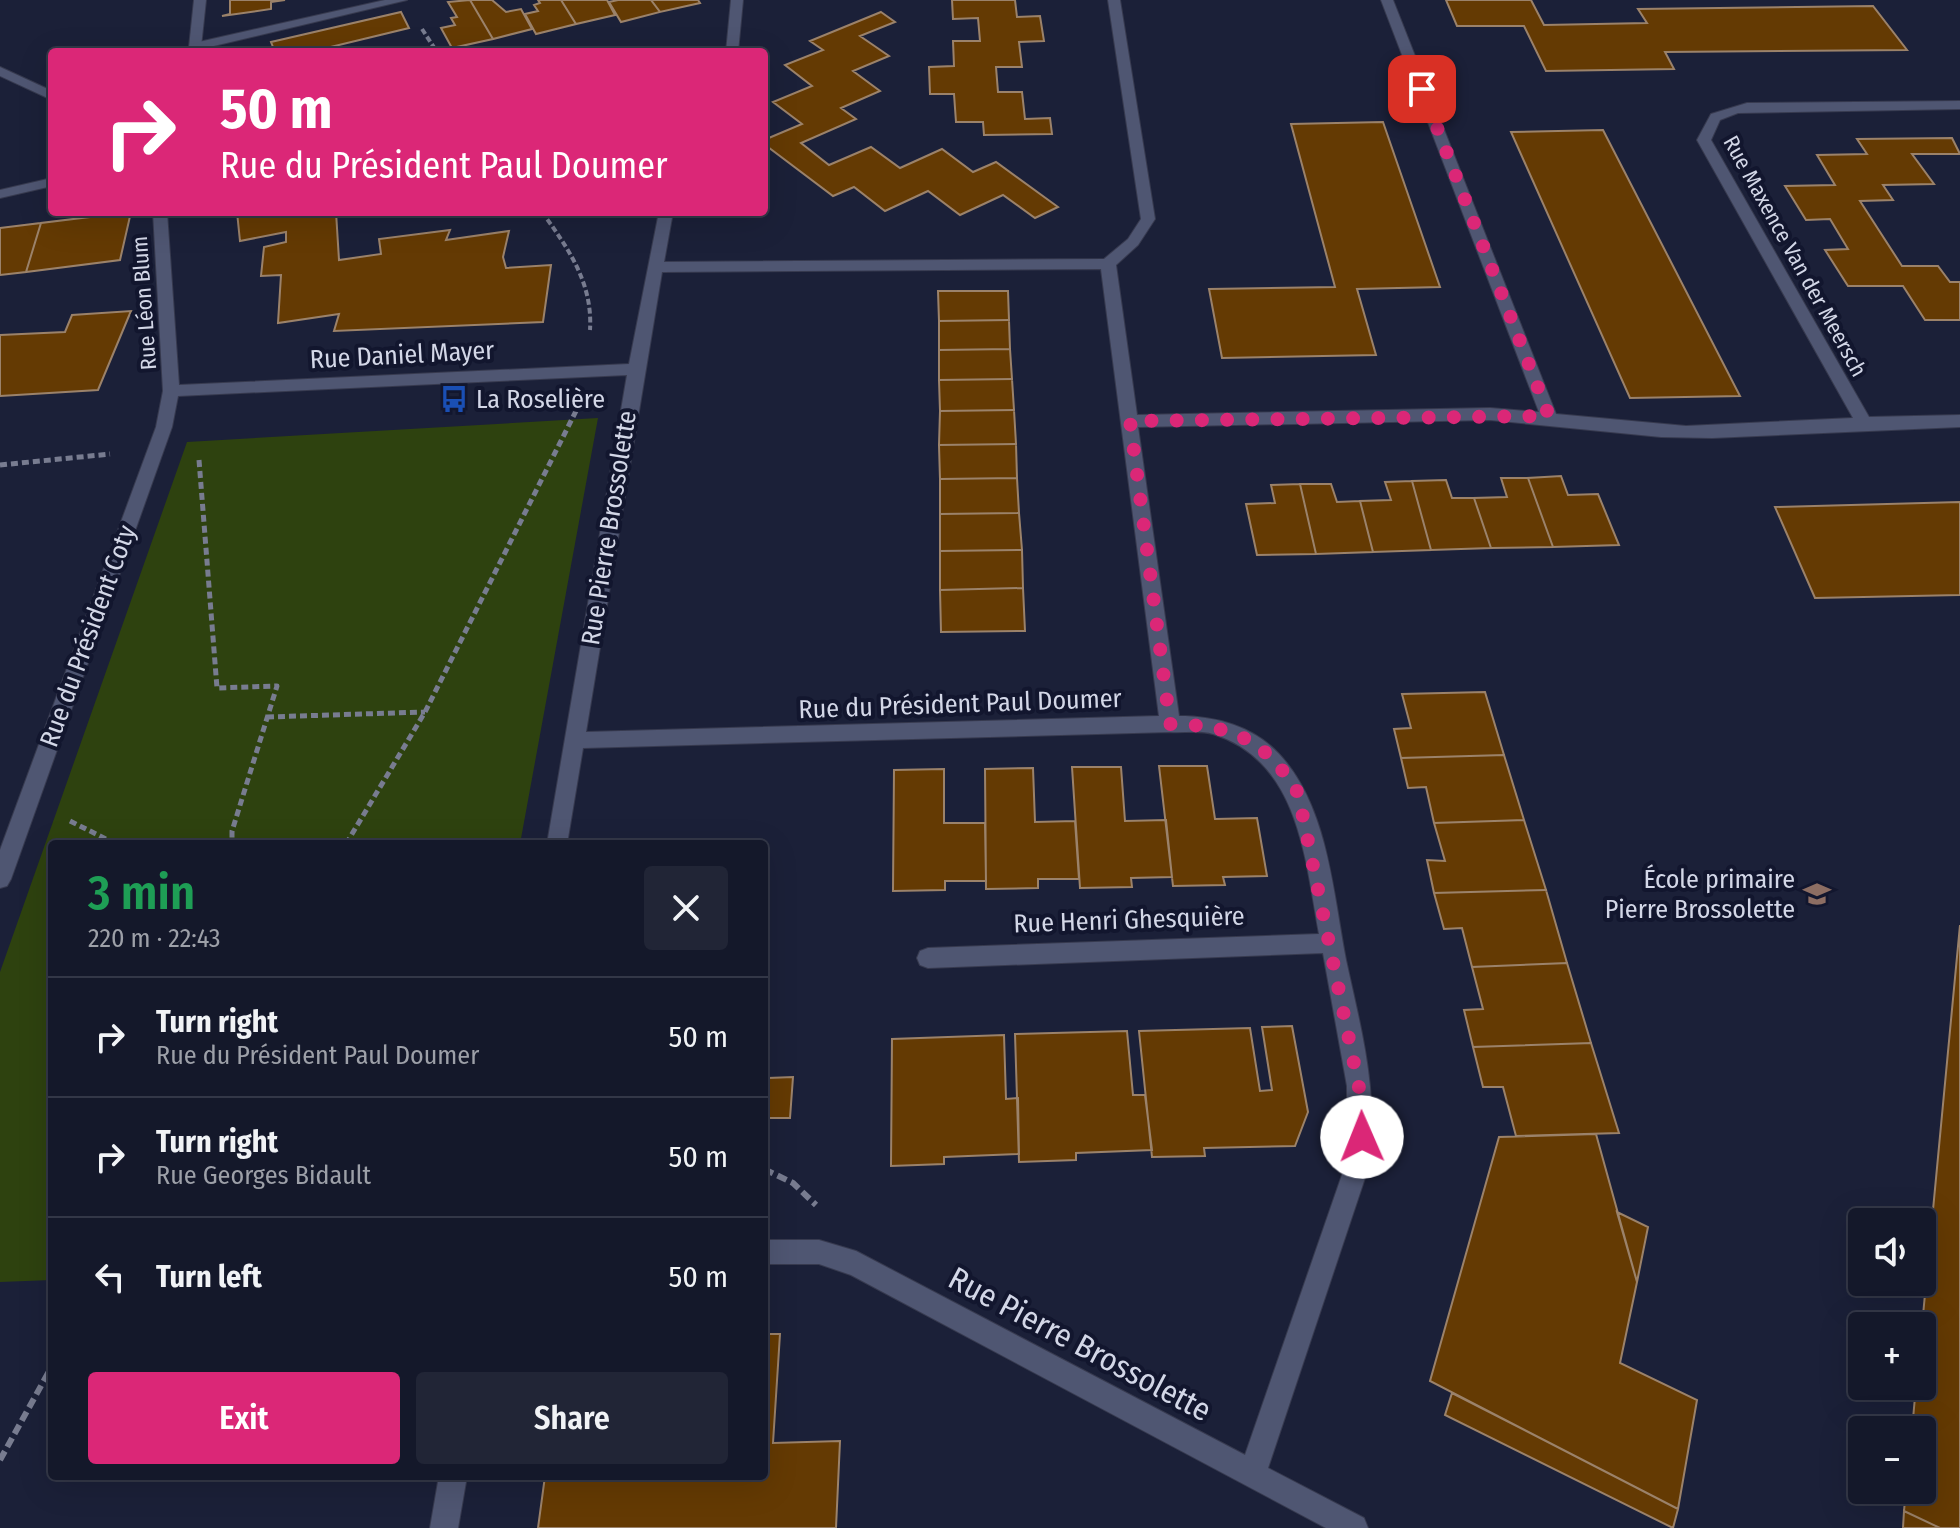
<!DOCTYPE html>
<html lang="en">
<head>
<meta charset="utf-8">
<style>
  body { margin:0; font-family:"Fira Sans Condensed",sans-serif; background:#212536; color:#f1f3f6; height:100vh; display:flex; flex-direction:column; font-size:30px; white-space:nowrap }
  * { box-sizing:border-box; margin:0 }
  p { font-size:26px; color:#9da0a8 }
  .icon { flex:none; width:44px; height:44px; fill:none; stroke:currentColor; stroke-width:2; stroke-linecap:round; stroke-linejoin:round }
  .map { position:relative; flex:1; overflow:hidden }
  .drawer { position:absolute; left:48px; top:840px; width:720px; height:640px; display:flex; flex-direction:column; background:#14182a; border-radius:8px; box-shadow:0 8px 32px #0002,0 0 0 2px #333747 }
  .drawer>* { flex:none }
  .hud { position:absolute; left:48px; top:48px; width:720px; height:168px; border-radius:8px; box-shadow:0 8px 32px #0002,0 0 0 2px #333747; background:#db2777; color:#fff; overflow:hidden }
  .tools { position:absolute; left:1848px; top:1208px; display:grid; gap:16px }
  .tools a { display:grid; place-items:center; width:88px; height:88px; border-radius:8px; background:#14182a; box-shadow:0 8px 32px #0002,0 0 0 2px #333747; font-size:40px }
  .pin { position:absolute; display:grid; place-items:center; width:68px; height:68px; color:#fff; margin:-34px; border-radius:16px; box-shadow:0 4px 12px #0006 }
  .me { position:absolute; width:88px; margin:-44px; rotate:359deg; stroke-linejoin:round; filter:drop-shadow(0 0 6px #0008) }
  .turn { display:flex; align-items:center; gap:28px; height:168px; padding:0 40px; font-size:36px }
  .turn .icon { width:104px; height:104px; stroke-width:2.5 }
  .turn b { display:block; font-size:56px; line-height:68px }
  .round { display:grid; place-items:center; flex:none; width:84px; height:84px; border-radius:8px; background:#212536 }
  .summary { display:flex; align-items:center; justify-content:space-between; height:136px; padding:0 40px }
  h1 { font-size:48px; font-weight:600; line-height:60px; color:#1e9e55 }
  .primary-button { display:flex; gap:16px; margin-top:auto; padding:16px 40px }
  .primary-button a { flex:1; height:92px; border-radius:8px; background:#db2777; color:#fff; font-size:32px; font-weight:600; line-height:92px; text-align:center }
  .primary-button a+a { background:#212536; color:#f1f3f6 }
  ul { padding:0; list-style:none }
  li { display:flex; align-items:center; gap:24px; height:120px; padding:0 40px; border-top:2px solid #333747 }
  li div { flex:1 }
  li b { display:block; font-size:30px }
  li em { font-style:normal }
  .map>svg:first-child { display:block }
  .green { fill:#2e420f }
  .building { fill:#643a03; stroke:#9b826a; stroke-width:2 }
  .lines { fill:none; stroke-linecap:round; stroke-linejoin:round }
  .lane-casing { stroke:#373a4f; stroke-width:2 }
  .street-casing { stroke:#373a4f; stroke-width:2 }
  .path-far2 { stroke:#787c90; stroke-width:4; stroke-dasharray:6 3; stroke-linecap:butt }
  .path-far1 { stroke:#787c90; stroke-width:5; stroke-dasharray:7 4; stroke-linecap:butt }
  .path { stroke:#787c90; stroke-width:6; stroke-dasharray:10 5; stroke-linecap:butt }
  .lane { fill:#4f5672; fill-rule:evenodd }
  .street { fill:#4f5672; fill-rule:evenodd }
  .route { stroke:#db2777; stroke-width:14; stroke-dasharray:0 25.2 }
  .labels { text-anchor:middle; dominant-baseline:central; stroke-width:8; stroke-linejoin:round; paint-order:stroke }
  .far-street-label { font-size:22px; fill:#d3d7e7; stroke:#12162e }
  .street-label { font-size:26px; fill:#d3d7e7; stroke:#12162e }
  .poi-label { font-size:26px; fill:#d3d7e7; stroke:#12162e; text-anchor:start }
  .near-street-label { font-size:32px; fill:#d3d7e7; stroke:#12162e }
</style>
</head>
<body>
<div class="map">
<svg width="1960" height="1528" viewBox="0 0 1960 1528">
  <rect width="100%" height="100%" fill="#1b2038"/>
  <!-- green -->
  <path class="green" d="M598 418 520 844H52V1280L0 1282V972L187 442Z"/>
  <!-- building -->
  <path class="building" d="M230 0H285L271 2V9L222 16 230 14Z
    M470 0 493 39 452 48 441 28 455 25 451 18 457 17 448 2Z
    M470 0H492L506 12 521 9 532 29 493 39Z
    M538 0H561L576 24 536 34 525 14 538 11 534 5 540 3Z
    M561 0H607L615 15 576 24Z
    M618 0H651L660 12 621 22 609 2Z
    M651 0H698L700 3 660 12Z
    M952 0H1015L1017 17 1040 16 1044 41 1019 42 1022 67H996L998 92H1022L1025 119 1050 118 1052 134 984 135 983 122H956L954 94H930L929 67 954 66 953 41H980L978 18 953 19Z
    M1446 0H1531L1544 25 1647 23 1638 9 1873 6 1907 50 1665 52 1674 69 1546 71 1524 26H1457Z
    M401 12 409 28 310 52H275L271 42Z
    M881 12 895 22 860 36 889 56 853 71 880 91 841 108 856 119 801 143 829 165 871 147 900 168 942 149 973 172 996 162 1058 207 1035 218 1003 195 960 215 928 191 885 211 854 187 833 196 764 144V140L802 124 773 102 812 86 785 65 823 50 810 41Z
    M1383 122 1440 287 1357 289 1376 355 1222 358 1209 289 1335 287 1291 124Z
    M1603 130 1740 396 1630 398 1511 132Z
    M1952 138 1960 154H1912L1934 184 1883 185 1893 200 1860 201 1902 266H1938L1950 282H1960V320H1925L1903 286H1848L1825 250 1848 249 1830 219 1806 220 1785 186 1835 185 1817 155 1867 154 1857 139Z
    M131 212 120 260 26 272 41 223Z
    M237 212H336L339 260 381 254 379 239 450 230 446 240 509 231 503 257 506 268 551 265 543 322 334 331 339 314 278 323 281 275 261 276 264 247 286 242V232L240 241Z
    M41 223 26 272 0 275V228Z
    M938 291H1008L1009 320 939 321Z
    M131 311 98 390 0 396V335L65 332 72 315Z
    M1009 320 1010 349 939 350V321Z
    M1010 349 1012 379 939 380V350Z
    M1012 379 1014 410 940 411 939 380Z
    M1014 410 1016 444 939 445 940 411Z
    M1016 444 1017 478 940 479 939 445Z
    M1561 476 1568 495 1598 494 1619 545 1553 547 1528 478Z
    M1017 478 1019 513 940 514V479Z
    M1501 478H1528L1553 547 1491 548 1474 498 1507 497Z
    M1446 480 1452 498H1474L1491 548 1431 550 1412 481Z
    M1412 481 1431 550 1373 552 1360 501 1391 500 1385 482Z
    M1300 484 1316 554 1257 555 1246 504 1275 503 1271 485Z
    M1300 484H1331L1337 502 1360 501 1373 552 1316 554Z
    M1960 502V595L1815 598 1775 507Z
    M1019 513 1022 550 940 551V514Z
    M1022 550 1023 588 940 590V551Z
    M1023 588 1025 631 941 632 940 590Z
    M1485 692 1504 755 1401 758 1394 729 1411 728 1402 694Z
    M1504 755 1524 820 1434 823 1426 787 1408 788 1401 758Z
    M1159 766H1207L1215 819 1257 818 1267 876 1223 877 1225 885 1173 886Z
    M1072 767H1121L1125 821 1166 820 1172 877 1131 878 1132 887 1080 888Z
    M1033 768 1035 822 1075 821 1079 879H1038V888L986 889 985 769Z
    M944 769V823H985L986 881H945V890L893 891 894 770Z
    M1524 820 1546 890 1434 893 1427 860 1445 861 1434 823Z
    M1546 890 1567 963 1472 967 1462 928 1444 929 1434 893Z
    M1960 925V1528H1940L1904 1511 1906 1490H1922V1430H1912L1916 1386H1922V1326Z
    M1567 963 1591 1043 1473 1047 1464 1010 1483 1009 1472 967Z
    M1292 1026 1308 1112 1295 1146 1204 1148 1205 1156 1152 1157 1139 1031 1250 1028 1260 1091 1272 1090 1262 1027Z
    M1127 1031 1133 1095H1145L1152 1150 1076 1153V1160L1019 1162 1015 1034Z
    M1004 1035 1006 1099 1018 1098 1019 1154 944 1157V1164L891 1166 892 1039Z
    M1591 1043 1619 1133 1516 1136 1503 1087H1483L1473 1047Z
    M793 1077 790 1118H765L768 1078Z
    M1596 1134 1637 1282 1620 1363 1697 1400 1678 1509 1430 1381 1499 1137Z
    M1617 1212 1648 1227 1637 1282Z
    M764 1334H780L773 1443 840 1441 836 1528H538L545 1476H764Z
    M1452 1393 1678 1509 1673 1528 1445 1415Z
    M1904 1511 1940 1528H1903Z"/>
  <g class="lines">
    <!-- lane casing -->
    <g class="lane-casing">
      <path id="lane" d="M194 0H206L201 47 195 51 189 47Z"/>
    </g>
    <!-- street casing -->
    <g class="street-casing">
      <path id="street" d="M385 0H407L201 49V52H189L190 44Z
        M731 0H743L738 52H726Z
        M1108 0H1120L1155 219 1138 245 1116 265 1137 415 1490 408 1539 412 1381 0H1393L1556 414 1686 426 1853 418 1697 140 1711 114 1747 103 1960 101V109L1738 113 1720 120 1711 140 1869 417 1960 415V427L1712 438 1661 437 1490 420 1138 427 1179 716C1215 716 1253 726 1279 754 1328 806 1333 893 1346 960 1355 1002 1366 1044 1370 1087 1373 1116 1371 1143 1367 1172L1268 1468 1364 1518 1368 1528H1326L851 1275 819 1264H764V1240H819L856 1251 1245 1455 1343 1172 1347 1143V1086L1323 953 928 968 920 965 917 958 920 951 928 948 1319 934C1305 858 1299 761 1213 734 1200 730 1184 733 1170 732L583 748 567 844H547L627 375 178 396 172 427 11 879 7 886 0 888V850L156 427 163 391 153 212H167L179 385 629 364 659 212H673L664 262 1104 259 1128 239 1141 219ZM1101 269 1159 716 586 732 662 272Z
        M0 67 52 91V100L0 76Z
        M52 178V186L0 198V190Z
        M439 1476H467L458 1528H430Z"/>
    </g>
    <!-- path-far2 -->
    <path class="path-far2" d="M422 29 437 52
      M542 212C568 248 593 283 590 330"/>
    <!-- path-far1 -->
    <path class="path-far1" d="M199 460 217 688 277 686 232 831V844
      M0 465 110 454
      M267 717 425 712
      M70 821 116 844
      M346 844 425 712 576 411"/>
    <!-- path -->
    <path class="path" d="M764 1169 793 1183 816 1205
      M0 1460 52 1366"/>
    <!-- lane -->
    <use href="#lane" class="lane"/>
    <!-- street -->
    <use href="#street" class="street"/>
  </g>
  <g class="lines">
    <!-- route -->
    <path class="route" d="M1362 1137V1102L1298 793C1265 739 1232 725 1170 724L1130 421 1549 416 1422 89"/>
  </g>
  <!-- icons -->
  <defs>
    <g id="bus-bare" transform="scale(2.16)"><path d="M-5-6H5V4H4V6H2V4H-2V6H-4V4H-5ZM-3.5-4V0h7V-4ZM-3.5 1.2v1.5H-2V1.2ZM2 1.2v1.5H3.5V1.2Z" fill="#1a4fb4" stroke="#12162e" stroke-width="2.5" paint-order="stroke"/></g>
    <g id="school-bare" transform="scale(2.16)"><path d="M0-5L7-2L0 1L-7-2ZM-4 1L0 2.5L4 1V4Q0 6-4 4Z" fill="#8d6e63" stroke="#12162e" stroke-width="2.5" paint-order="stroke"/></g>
  </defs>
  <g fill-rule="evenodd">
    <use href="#bus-bare" x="454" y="399"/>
    <use href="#school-bare" x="1817" y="894"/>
  </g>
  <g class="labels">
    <!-- far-street labels -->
    <g class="far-street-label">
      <text transform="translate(1795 256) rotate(61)">Rue Maxence Van der Meersch</text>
      <text transform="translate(144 303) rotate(-94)">Rue Léon Blum</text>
    </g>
    <!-- street labels -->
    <g class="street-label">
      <text transform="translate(402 355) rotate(-3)">Rue Daniel Mayer</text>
      <text transform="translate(609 528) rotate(-81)">Rue Pierre Brossolette</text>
      <text transform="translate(88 636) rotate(-70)">Rue du Président Coty</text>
      <text transform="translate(960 704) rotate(-2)">Rue du Président Paul Doumer</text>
      <text transform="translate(1129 920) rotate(-2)">Rue Henri Ghesquière</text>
    </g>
    <!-- poi labels -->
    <g class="poi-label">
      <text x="476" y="399">La Roselière</text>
      <text x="1795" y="879" text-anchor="end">École primaire<tspan x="1795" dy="30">Pierre Brossolette</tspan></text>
    </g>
    <!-- near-street labels -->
    <g class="near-street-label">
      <text transform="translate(1080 1344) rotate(28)">Rue Pierre Brossolette</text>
    </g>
  </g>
</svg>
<div class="tools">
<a><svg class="icon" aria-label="sound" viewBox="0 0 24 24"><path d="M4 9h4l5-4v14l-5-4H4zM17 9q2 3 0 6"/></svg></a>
<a>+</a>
<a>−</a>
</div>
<div class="pin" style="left:1422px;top:89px;background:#d93025"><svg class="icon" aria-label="arrive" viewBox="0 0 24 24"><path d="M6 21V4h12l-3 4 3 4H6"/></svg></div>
<svg class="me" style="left:1362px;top:1137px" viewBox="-20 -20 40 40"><circle r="19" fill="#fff"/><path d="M0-13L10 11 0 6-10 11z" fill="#db2777"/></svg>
<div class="hud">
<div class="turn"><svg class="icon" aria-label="right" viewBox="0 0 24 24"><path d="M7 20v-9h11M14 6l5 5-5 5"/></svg><div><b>50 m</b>Rue du Président Paul Doumer</div></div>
</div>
<section class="drawer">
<div class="summary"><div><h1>3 min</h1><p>220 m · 22:43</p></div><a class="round"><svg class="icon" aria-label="close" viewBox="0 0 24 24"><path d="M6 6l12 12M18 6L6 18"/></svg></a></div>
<ul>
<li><svg class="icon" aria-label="right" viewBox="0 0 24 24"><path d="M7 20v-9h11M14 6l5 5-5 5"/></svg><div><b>Turn right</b><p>Rue du Président Paul Doumer</p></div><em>50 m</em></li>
<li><svg class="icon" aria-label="right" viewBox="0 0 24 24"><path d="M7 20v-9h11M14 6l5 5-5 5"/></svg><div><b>Turn right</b><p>Rue Georges Bidault</p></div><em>50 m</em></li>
<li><svg class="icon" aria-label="left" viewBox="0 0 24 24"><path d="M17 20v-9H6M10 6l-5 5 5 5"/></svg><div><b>Turn left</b></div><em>50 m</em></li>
</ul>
<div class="primary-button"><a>Exit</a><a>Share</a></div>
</section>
</div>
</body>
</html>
